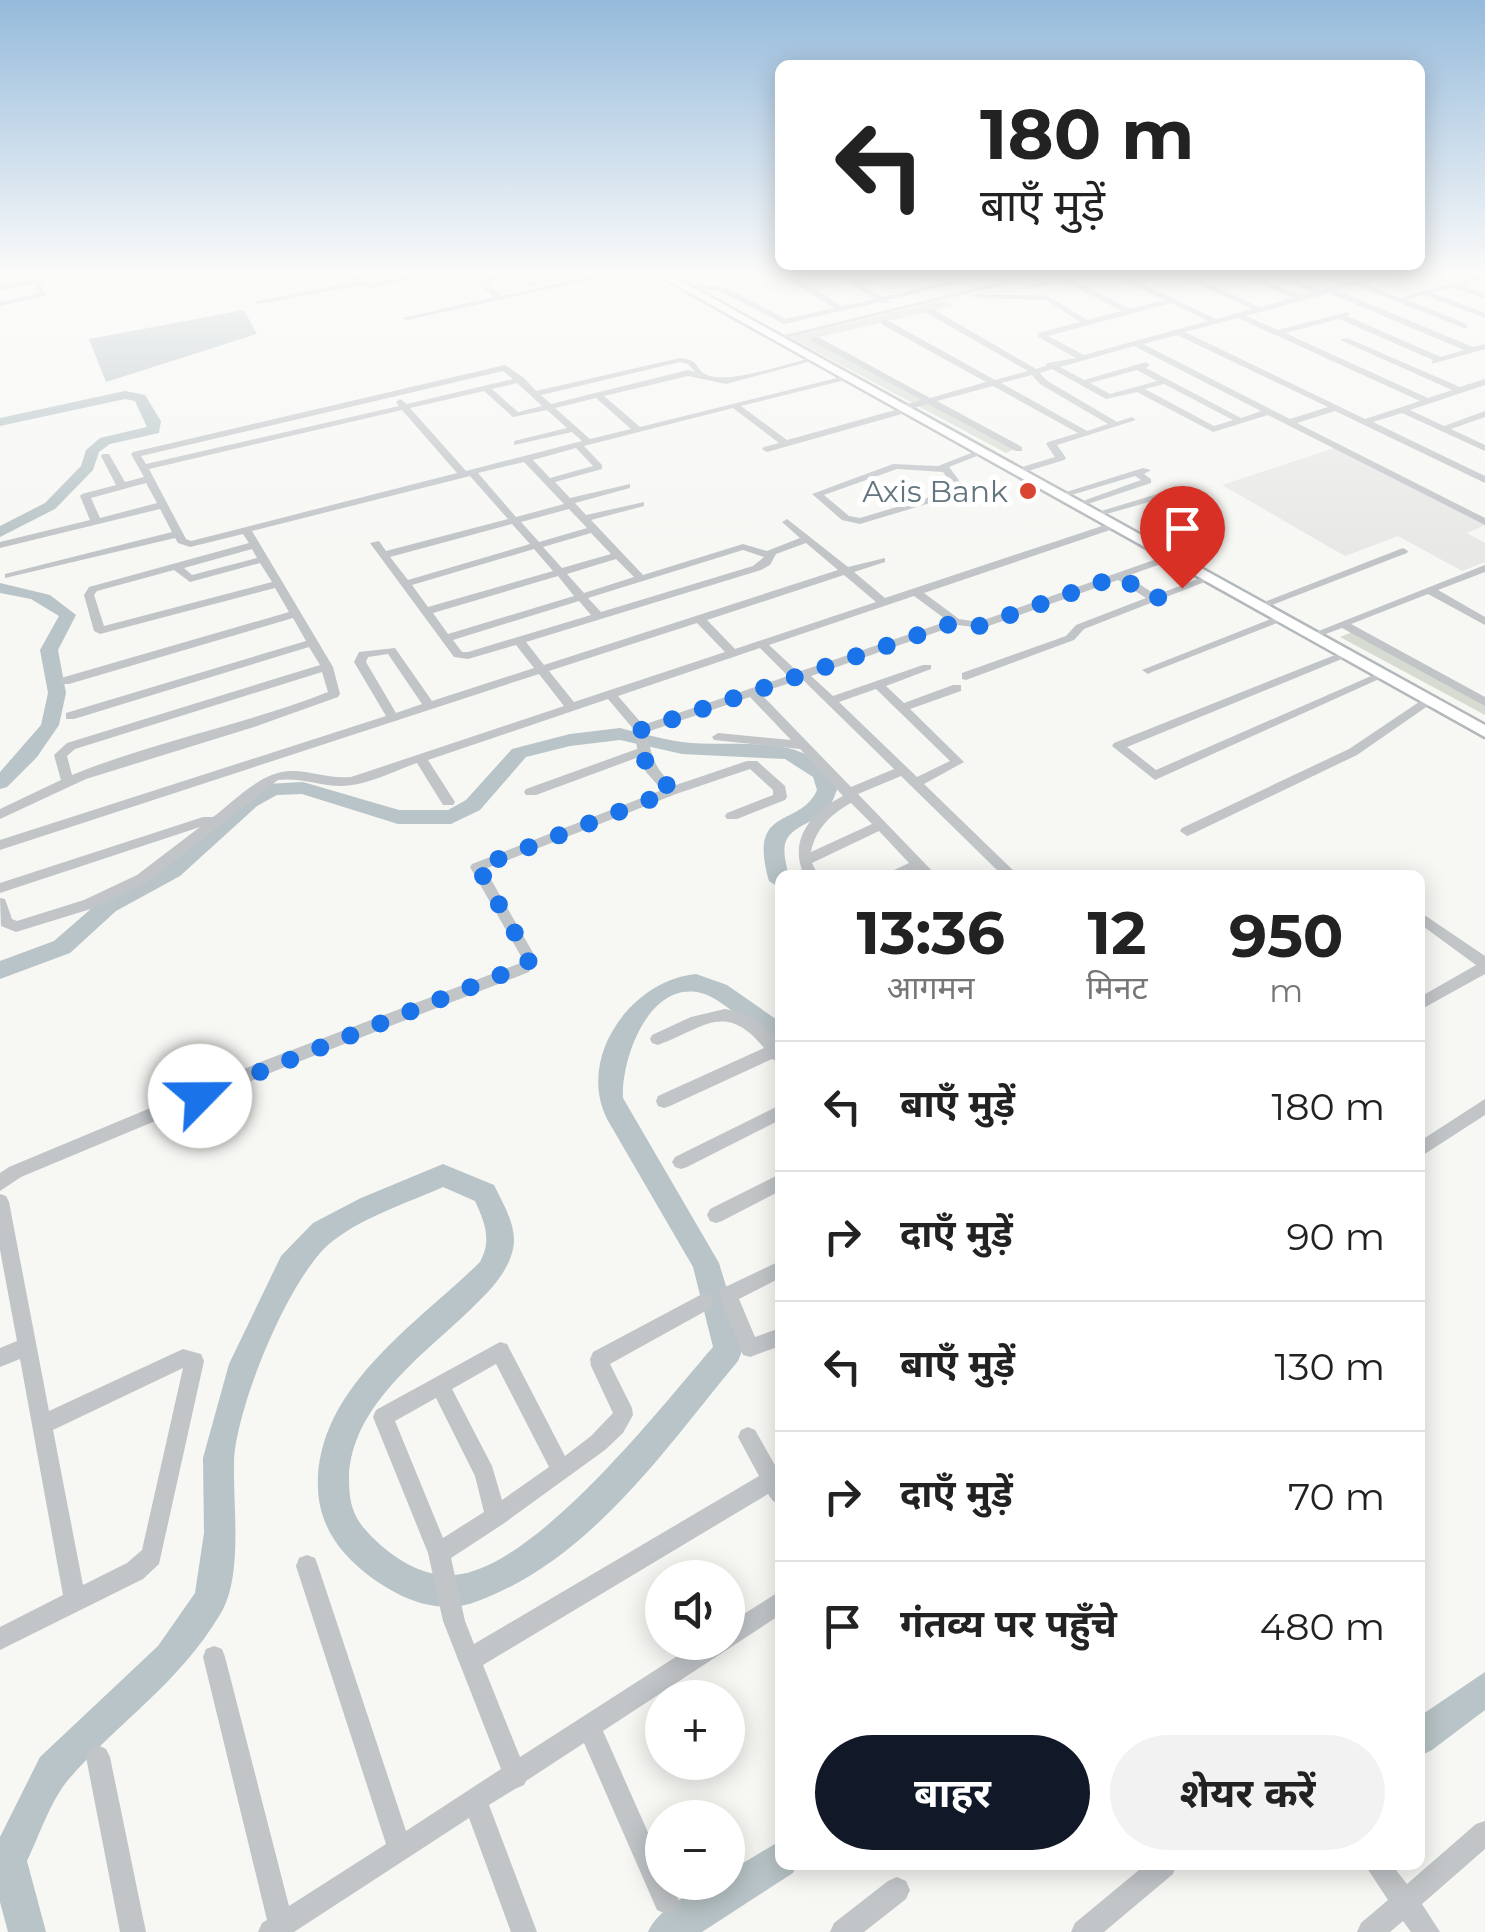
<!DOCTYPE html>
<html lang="hi">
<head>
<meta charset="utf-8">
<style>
  body { margin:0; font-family:Montserrat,"Noto Sans Devanagari",sans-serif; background:#f2f2f2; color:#222; height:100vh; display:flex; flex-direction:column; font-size:38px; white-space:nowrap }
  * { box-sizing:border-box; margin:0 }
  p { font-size:32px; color:#767676 }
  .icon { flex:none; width:55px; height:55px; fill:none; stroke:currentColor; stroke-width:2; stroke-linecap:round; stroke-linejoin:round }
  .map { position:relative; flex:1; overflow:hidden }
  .sheet { position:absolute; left:775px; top:870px; width:650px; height:1000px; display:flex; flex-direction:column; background:#fff; border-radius:15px; box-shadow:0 5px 25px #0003 }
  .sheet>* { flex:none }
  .hud { position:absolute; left:775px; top:60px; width:650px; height:210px; border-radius:15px; box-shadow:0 5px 25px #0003; background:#fff; color:#222; overflow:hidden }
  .tools { position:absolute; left:645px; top:1560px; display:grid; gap:20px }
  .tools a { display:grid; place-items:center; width:100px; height:100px; border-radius:50%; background:#fff; box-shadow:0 5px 25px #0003; font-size:50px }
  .pin { position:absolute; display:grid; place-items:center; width:85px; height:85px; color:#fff; margin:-102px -42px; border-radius:50% 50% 50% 0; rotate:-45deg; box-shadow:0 0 10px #0007 }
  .pin .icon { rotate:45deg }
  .me { position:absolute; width:110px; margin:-55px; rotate:67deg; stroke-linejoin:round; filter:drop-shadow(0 0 8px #0008) }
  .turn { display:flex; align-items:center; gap:35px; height:210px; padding:0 40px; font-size:45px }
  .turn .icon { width:130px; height:130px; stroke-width:2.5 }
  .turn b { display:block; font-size:70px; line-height:85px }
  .eta { display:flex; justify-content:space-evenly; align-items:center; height:170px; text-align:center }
  .eta b { font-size:60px; font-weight:700; line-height:70px }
  .primary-button { display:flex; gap:20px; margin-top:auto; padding:20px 40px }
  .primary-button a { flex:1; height:115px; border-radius:60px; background:#111827; color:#fff; font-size:40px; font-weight:700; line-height:115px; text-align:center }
  .primary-button a+a { background:#f2f2f2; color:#222 }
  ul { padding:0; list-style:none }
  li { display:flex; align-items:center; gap:30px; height:130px; padding:0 40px; border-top:2px solid #e0e0e0 }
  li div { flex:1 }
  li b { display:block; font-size:38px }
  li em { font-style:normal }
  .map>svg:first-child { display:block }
  .built { fill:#e8e8e7 }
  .green { fill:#d7dcd3 }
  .water { fill:#b8c4c7 }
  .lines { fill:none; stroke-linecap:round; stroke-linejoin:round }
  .river { fill:#b8c4c7; fill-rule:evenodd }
  .major-casing { stroke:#b2b8bb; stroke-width:5 }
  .minor { fill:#c1c5c8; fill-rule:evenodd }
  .major { fill:#fff; fill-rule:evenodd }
  .route { stroke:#1a73e8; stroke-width:18; stroke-dasharray:0 32.4 }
  .poi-dot { fill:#da4531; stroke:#fff; stroke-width:4 }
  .labels { text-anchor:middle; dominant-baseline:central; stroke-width:10; stroke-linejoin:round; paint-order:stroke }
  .far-poi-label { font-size:30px; fill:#63757e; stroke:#fff; text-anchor:end }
</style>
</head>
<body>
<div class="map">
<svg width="1485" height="1932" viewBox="0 0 1485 1932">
  <rect width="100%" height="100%" fill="#f7f7f4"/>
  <!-- built -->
  <path class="built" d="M1334 448 1485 525 1467 533 1485 543V562L1462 571 1398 536 1345 556 1222 485Z"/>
  <!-- green -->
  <path class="green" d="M945 300 953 306 811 339 1015 449 1006 453 789 337Z
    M1357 630 1485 699V715L1340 637Z"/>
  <!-- water -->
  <path class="water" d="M244 310 257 334 106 382 89 339Z"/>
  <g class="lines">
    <!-- river -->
    <path class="river" d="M125 391 145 395 161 421 159 433 110 444 99 452 93 470 55 509 0 537V526L45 503 81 466 86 450 100 438 147 427 135 401 125 399 0 426V418Z
      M0 583 50 595 76 615 58 650 66 693 59 725 37 757 7 787 0 789V772L41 725 48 693 40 650 59 616 31 599 0 593Z
      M620 728C640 733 661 739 682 742 733 749 817 728 837 790 834 797 831 807 825 812 795 833 775 829 789 875H780V888L769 881C747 804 800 829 817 790L813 777 785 759 682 754 620 740 570 746 526 757 480 810 451 824H398L302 794 277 795 257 806 180 876 116 911 70 953 0 979V961L54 941 100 901 166 866 243 796 266 784 303 782 399 810H448L466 800 512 749 570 734Z
      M696 974 727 985 780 1022V1040C748 1030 725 999 701 993 649 980 621 1059 623 1098L719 1263 739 1329 742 1351 738 1361C664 1450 591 1559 478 1601 440 1616 403 1600 372 1578 342 1556 320 1528 318 1490 314 1389 416 1325 480 1262 492 1240 485 1223 475 1201L443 1187C407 1203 366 1216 334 1240 291 1271 234 1411 234 1464 233 1506 243 1576 221 1613 178 1685 120 1720 68 1780 50 1802 39 1836 27 1861L46 1932H8L0 1902V1837L40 1757 158 1646 195 1593 204 1533 203 1458 229 1364 281 1256 313 1223 361 1198 443 1164 494 1185C503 1204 518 1227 513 1249 507 1275 488 1292 470 1310 422 1356 351 1406 349 1478 349 1497 351 1512 363 1527 385 1553 419 1578 455 1575 537 1567 660 1408 713 1347L693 1267 607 1119C576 1057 632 980 696 974Z
      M1485 1672V1710L1432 1750 1420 1756V1716Z
      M780 1841V1865H797L793 1873 702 1932H648C657 1909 702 1882 728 1882V1872Z"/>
    <!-- major casing -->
    <g class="major-casing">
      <path id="major" d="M656 274H669L1485 725V737Z"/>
    </g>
    <!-- minor -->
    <path class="minor" d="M30 274H37L46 296 0 306V302L39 293 34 284 0 290V286L32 280Z
      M414 274H429L371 288 363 285 258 304 254 302 357 281 350 277 354 275 372 284Z
      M500 274H513L486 283 502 296 601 274H616L407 320 403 318 494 297 477 282Z
      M518 274H526L539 285 532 287Z
      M781 274H790L842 306 875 299 835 274H844L856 281 886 274H900L862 285 883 297 979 274 990 275 888 300 890 302 886 304 880 302 784 324 722 292 688 286 692 284 727 288 785 319 834 308Z
      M1033 274H1047L777 340 773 338Z
      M1073 274H1087L1071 279 1130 309 1164 300 1111 274H1121L1216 319 1252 309 1177 274H1187L1260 307 1292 298 1241 274C1266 274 1287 299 1312 293L1272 274H1282L1319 290 1340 285 1318 274C1329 274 1339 282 1350 282 1363 282 1376 274 1390 274L1363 283 1400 298 1482 275V279L1460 285 1485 294V299L1452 287 1432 293 1485 313V318L1424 295 1407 300 1467 324V328H1464L1355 285 1336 290 1473 347 1485 344V349L1431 364 1433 360 1339 319 1285 333 1428 398 1452 390 1340 340 1347 338 1460 387 1485 379V385L1410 410 1444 426 1485 411V417L1451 429 1485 445V451L1402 413 1373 422 1485 476V483L1335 411 1297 423 1485 518V525L1268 415 1213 432 1137 392 1106 399 1052 369 1040 373 1046 380 1117 422 1132 417 1136 420 1057 445 1066 458 1064 460 1025 472 1022 471V467L1055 457 1046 444 1048 442 1078 433 993 386 937 401 1022 447V451H1016L928 404 910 409 909 412 767 452 762 449 764 447 779 443 733 408 584 446 602 465V469L555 482 570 498 630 484V488L575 503 586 515 644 502V506L591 520 643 575 743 544 767 551 800 538 782 522 787 519 848 567 885 558V562L854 572 885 598 1111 523H1119V527L924 593 959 619 978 622 1171 554 1176 557 1175 559 1127 576 1156 595 1206 576 1215 578 1084 629 1074 640 966 680 962 679V673L1066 636 1076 625 1146 598 1118 580 983 628 957 625 811 676 833 696 923 665H931V669L886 686 904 703 953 685H961V691L910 709 964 762 924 784 1018 875H1002L901 776 858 794 936 875H921L916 871 907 875H888L890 872 909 863 879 831 812 863 818 875H804C788 840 811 812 843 796L800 749 714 740 712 737 718 733 791 740 750 697 647 732C652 759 654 766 673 786L747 761H757L785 786 787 797 785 800 737 819H727L725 816 727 813 773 795V790L750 769 676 794 485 869 536 958 529 972 275 1071 21 1177 0 1191V1173L9 1167 263 1061 518 964 522 958 470 867 472 864 662 790 646 772 639 757 536 795H526L524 792 526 789 637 749 635 731 608 699 428 760 455 802 453 805H443L417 763C394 771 366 786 341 786 320 786 300 777 278 780L147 883 94 908 16 932 1 926 0 898 5 899 12 919 17 921 84 900 137 875 200 827 0 893V883L203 817H213C237 799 263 769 295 771 314 772 331 779 351 777L564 706 539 674 0 850V840L386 716 354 662 359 652 395 648 432 701 534 668 516 645 468 659 454 657 370 543 379 541 386 551 508 519 470 476 252 531 333 667 340 694 338 697 254 727 86 779 0 819V809L61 780 54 755 67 743 320 665 309 647 74 719H66V713L306 641 293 618 69 684H61V678L289 612 275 588 100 634 94 631 84 595 89 587 249 543 243 534 190 547 178 543 175 538 5 578V574L172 532 160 509 0 548V542L90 520 80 496 82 494 116 485 101 456 103 454H109L125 482 144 477 131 454 133 452 505 365 524 378 536 391 680 358C701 361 693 366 705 374 725 386 792 362 815 357L819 359 726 384 688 376 604 396 640 427 849 375V379L741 406 787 440 899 409 900 406 922 400 812 341V337H818L930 398 986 382 881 324V320H887L995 380 1028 371 927 313V309H933L1036 369 1046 366 1047 363 1076 358 1038 337V333L1080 322 1046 300 978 298 974 296 978 294 1048 296 1087 320 1122 311 1063 281 1034 288 1030 286ZM1329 293 1464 350 1441 357 1347 316 1351 314 1347 312 1278 330 1246 316ZM1171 303 1208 321 1084 355 1048 336ZM1238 318 1420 401 1365 419 1185 332ZM1177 335 1328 407 1290 419 1143 344ZM1134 346 1261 411 1241 418 1146 368 1150 365 1146 362 1084 380 1060 367ZM680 362 688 364 695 372 688 370 551 404 541 395ZM1137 370 1157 381 1110 394 1090 383ZM503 371 513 379 407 404 400 399 396 402 399 406 146 464 141 456ZM1032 375 1040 384 1108 424 1087 431 1001 383ZM517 383 542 406 518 412 492 389ZM1164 384 1233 420 1214 426 1145 389ZM484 391 513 417 547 410 567 428 514 441V445L572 432 582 441 466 471 410 408ZM596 398 631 429 590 439 555 408ZM402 410 457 473 191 541 186 539 149 469ZM576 448 593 466 550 478 533 460ZM524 462 564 504 516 517 478 473ZM146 483 157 503 100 518 91 498ZM569 509 587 528 539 542 521 522ZM512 524 530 544 408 580 390 557ZM591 533 611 554 562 568 543 547ZM806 543 838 570 544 665 526 642 761 570 770 565 776 554ZM252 549 257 558 192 575 184 568ZM534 549 553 571 428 607 412 585ZM743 550 764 557 753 566 601 612 588 598ZM616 559 634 577 584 593 567 574ZM260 563 272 582 104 626 94 595 97 591 174 570 190 582ZM844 575 876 602 735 649 707 620ZM558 576 574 596 448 634 433 613ZM914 596 948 621 798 672 769 645ZM579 601 591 615 468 652H462L453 640ZM697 623 725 652 574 702 549 671ZM760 648 788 676 643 725 618 696ZM388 654 422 704 396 713 366 662 368 657ZM322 672 328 692C244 725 155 741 72 775L67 756 75 749ZM802 679 894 769 851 787 760 693ZM876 689 950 761 917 777 839 702ZM851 803 872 824 811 852C816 828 831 814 851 803Z
      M979 450 987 452 949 467 964 487 960 494 860 524 842 520 812 494 893 464 938 466ZM897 469 943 472 954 487 953 490 860 518 849 516 824 495Z
      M1143 468 1151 470 1144 474 1151 479V483L1088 504 1080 502 1141 480 1135 476 1068 496 1063 493Z
      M1167 491 1170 492V496L1103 515 1098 512Z
      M1403 548 1408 551 1407 553 1264 608H1256L1254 606Z
      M1485 565V572L1438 590 1485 617V625L1428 594 1351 624 1485 697V706L1342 628 1312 639 1306 636Z
      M1281 615 1285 616V620L1152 672 1148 674 1142 670Z
      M1345 651 1351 654 1349 656 1127 747 1156 770 1378 673H1386L1388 675 1155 780 1112 746 1114 743Z
      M1428 696 1432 697V703L1357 755 1192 834 1187 836 1180 831 1182 828 1349 749Z
      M1420 912 1485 956V974L1420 1010V997L1476 965 1420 924Z
      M725 1009C744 1012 774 1027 780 1046 782 1052 780 1058 780 1063L772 1059 670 1106 664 1108 658 1106 656 1101 658 1096 764 1048C725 1000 703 1029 658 1045L652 1043 650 1039 652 1035 691 1017Z
      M1485 1099V1115L1420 1157V1141Z
      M780 1105V1120L687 1167 681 1169 675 1167 672 1162 675 1157Z
      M780 1174V1191L722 1221 716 1223 710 1221 707 1215 710 1209Z
      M0 1194 6 1196 9 1202 49 1411 183 1349 201 1354 204 1361 159 1564 143 1579 0 1650V1627L63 1595 20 1359 0 1367V1348L17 1341 0 1250ZM183 1368 142 1550 127 1563 83 1585 53 1430Z
      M780 1261V1278L739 1299 755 1337 780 1328V1346L750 1357 743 1355 719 1295 721 1289Z
      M704 1293 711 1296 713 1302 711 1308 610 1364 632 1408 633 1415 623 1433 605 1450 503 1524 451 1558 465 1621 474 1644 759 1476 738 1437 741 1430 748 1427 755 1430 780 1474V1504L773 1501 768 1494 483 1665 520 1757 699 1642H728V1624L780 1591V1615L603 1731 662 1864V1882H671L679 1901 675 1910 666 1914 657 1910 584 1743 526 1781 524 1785 515 1789 489 1805 537 1932H511L469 1818 294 1932H258L262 1923 267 1920 203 1657 206 1649 214 1646 222 1649 225 1657 289 1906 386 1844 296 1566 299 1558 307 1555 315 1558 318 1566 406 1831 501 1769 443 1621 428 1553 373 1417 376 1410 500 1342 507 1344 565 1456 591 1436 613 1413 591 1366 590 1359 593 1352ZM496 1364 549 1467 502 1500 492 1466 452 1389ZM436 1398 475 1476 484 1512 443 1538 395 1421Z
      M98 1745 106 1749 110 1757 146 1932H120L86 1757 90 1749Z
      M1485 1821V1849L1422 1904 1440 1932H1411L1403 1921 1390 1932H1357L1361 1923 1388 1900 1365 1865H1392L1407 1884 1476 1824Z
      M1145 1865H1176L1173 1874 1104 1932H1071L1075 1923Z
      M897 1877 906 1881 910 1890 906 1899 864 1932H830L834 1923 888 1881Z"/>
    <!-- major -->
    <use href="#major" class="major"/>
  </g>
  <!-- sky -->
  <linearGradient id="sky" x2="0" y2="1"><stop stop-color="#95badb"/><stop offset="0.5" stop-color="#fbfbfa"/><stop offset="1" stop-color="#fbfbfa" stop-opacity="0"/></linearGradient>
  <rect width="1485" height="545" fill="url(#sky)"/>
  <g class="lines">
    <!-- route -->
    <path class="route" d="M200 1096 528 964 529 958 478 867 672 791 642 757 641 730 956 622 979 626 1119 576 1154 599 1182 588"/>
  </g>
  <!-- markers -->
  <circle class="poi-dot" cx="1028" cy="491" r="10"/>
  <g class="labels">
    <!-- far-poi labels -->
    <g class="far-poi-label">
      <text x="1008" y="491">Axis Bank</text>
    </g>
  </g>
</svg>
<div class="tools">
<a><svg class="icon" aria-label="sound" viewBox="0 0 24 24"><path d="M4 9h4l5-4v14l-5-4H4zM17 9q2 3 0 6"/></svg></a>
<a>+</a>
<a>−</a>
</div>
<div class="pin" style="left:1182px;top:588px;background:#d93025"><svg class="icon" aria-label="arrive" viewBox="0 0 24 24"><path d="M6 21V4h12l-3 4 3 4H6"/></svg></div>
<svg class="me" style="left:200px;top:1096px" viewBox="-20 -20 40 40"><circle r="19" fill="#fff"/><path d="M0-13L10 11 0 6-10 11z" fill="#1a73e8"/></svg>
<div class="hud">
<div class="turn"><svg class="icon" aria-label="left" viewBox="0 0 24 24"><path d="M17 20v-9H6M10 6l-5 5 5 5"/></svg><div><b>180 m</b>बाएँ मुड़ें</div></div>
</div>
<section class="sheet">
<div class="eta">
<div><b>13:36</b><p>आगमन</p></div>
<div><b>12</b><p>मिनट</p></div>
<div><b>950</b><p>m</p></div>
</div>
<ul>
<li><svg class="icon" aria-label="left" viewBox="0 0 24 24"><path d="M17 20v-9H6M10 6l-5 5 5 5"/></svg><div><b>बाएँ मुड़ें</b></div><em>180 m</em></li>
<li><svg class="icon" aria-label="right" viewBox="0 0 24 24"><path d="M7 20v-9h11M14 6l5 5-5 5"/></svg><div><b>दाएँ मुड़ें</b></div><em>90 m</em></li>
<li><svg class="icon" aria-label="left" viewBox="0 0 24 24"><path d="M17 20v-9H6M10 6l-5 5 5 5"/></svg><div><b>बाएँ मुड़ें</b></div><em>130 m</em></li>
<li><svg class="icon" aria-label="right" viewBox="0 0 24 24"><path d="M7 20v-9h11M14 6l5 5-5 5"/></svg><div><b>दाएँ मुड़ें</b></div><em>70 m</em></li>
<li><svg class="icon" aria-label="arrive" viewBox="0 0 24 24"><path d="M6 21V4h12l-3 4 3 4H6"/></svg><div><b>गंतव्य पर पहुँचे</b></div><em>480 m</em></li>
</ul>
<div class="primary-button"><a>बाहर</a><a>शेयर करें</a></div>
</section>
</div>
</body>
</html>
